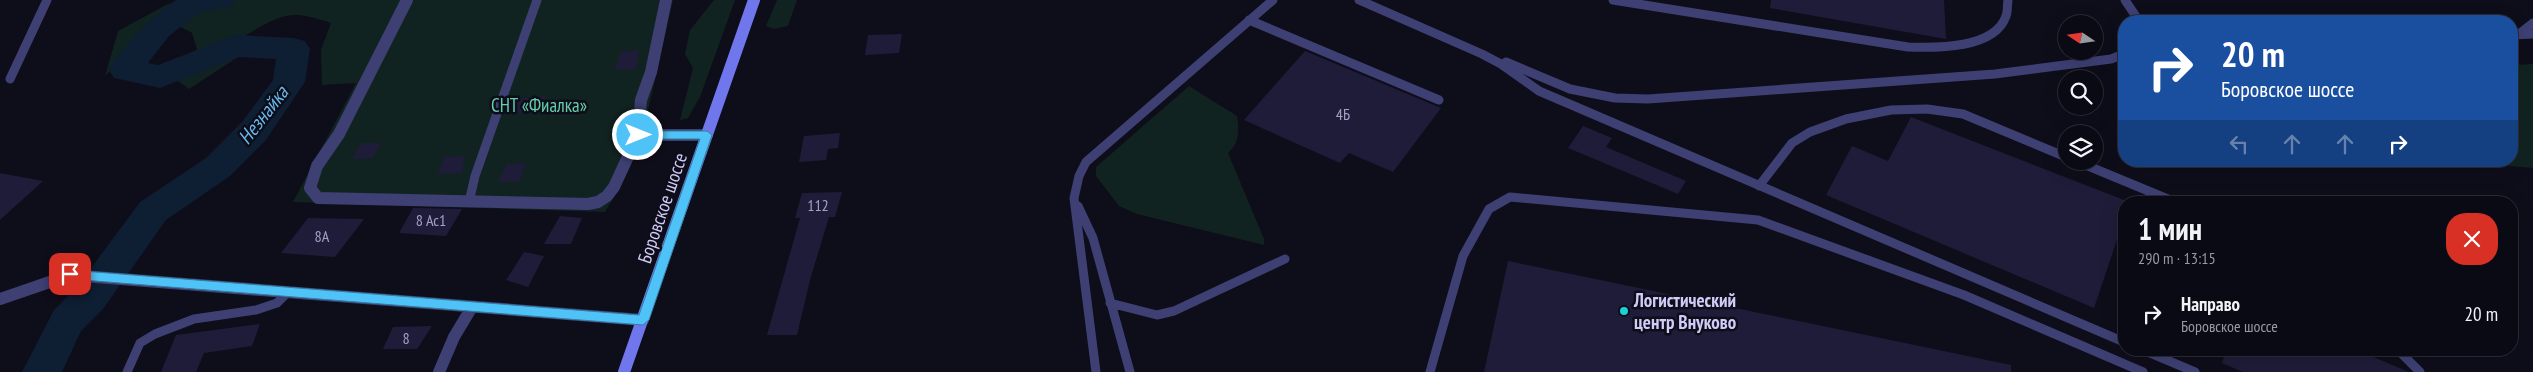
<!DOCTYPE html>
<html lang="ru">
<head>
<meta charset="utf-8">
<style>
  body { margin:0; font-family:"PT Sans Narrow",sans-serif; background:#13131d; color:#f1f3f6; height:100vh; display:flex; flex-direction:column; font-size:19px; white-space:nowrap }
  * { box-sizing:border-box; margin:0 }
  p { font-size:16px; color:#999aa0 }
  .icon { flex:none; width:28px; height:28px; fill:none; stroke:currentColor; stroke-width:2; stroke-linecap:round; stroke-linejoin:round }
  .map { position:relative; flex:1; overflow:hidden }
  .side { position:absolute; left:2118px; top:196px; width:400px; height:160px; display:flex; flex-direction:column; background:#0a0a14; border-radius:20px; box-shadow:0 5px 20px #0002,0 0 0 1px #2a2b34 }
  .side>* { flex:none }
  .top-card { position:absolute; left:2118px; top:15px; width:400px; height:152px; border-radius:20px; box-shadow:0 5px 20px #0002,0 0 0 1px #2a2b34; background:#1a4fa0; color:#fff; overflow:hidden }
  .needle { width:32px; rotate:283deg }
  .fabs { position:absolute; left:2058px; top:15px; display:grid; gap:10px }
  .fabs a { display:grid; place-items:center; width:45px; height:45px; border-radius:50%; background:#0a0a14; box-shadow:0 5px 20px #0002,0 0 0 1px #2a2b34; font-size:25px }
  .pin { position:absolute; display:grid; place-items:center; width:42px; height:42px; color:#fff; margin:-21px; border-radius:10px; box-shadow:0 2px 8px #0006 }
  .me { position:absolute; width:55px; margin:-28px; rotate:90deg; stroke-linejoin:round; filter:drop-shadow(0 0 4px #0008) }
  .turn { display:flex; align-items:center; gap:18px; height:105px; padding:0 20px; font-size:22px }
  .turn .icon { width:65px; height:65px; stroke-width:2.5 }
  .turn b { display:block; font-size:35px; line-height:42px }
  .lanes { display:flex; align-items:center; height:48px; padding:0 20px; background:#0003; justify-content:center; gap:25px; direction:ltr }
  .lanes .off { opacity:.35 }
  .round { display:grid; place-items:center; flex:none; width:52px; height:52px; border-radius:20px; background:#13131d }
  .summary { display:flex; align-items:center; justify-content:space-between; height:85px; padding:0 20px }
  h1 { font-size:30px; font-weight:600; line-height:38px }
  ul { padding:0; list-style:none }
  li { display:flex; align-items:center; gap:15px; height:65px; padding:0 20px }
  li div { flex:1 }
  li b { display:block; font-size:19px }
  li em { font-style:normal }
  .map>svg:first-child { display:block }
  .green { fill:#112321 }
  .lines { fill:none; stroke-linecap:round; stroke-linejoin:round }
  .river { fill:#0e1e33; fill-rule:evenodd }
  .building { fill:#1f1c39 }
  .lane { stroke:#3e4074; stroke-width:9 }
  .street { stroke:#3e4074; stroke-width:12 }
  .secondary { stroke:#7076ec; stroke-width:12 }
  .route { fill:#4fc3f7; stroke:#337fa1 }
  .poi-dot { fill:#1cd1d6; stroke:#0e0d1a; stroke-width:2 }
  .labels { text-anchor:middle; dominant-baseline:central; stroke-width:5; stroke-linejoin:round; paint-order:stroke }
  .number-label { font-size:16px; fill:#a3a1c8 }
  .park-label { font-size:19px; fill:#64ceab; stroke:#0e0d1a }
  .street-label { font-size:19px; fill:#cfcdf8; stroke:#0e0d1a }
  .poi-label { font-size:19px; font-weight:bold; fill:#cfcdf8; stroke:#0e0d1a; text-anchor:start }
  .water-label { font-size:20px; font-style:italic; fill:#68b8eb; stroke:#0e0d1a }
</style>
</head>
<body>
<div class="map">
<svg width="2533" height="372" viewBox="0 0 2533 372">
  <rect width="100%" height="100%" fill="#0e0d1a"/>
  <!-- green -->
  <path class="green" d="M190 0H673L645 124 620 187 605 212 293 202 356 83 322 85 321 50 331 23C288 9 284 14 246 35L238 57 189 89 171 76 197 49 192 33 179 26 127 54 105 76 118 31 168 4Z
    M714 0H735L700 97 688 118 680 120 693 68 685 54 690 30Z
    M777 0H797L788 26 774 29 766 26Z
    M2533 64V168L2451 161H2511V65Z
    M1189 86 1237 116C1239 130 1240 143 1228 153L1264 239V245L1137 214 1119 206 1096 176V167Z"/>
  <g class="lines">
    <!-- river -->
    <path class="river" d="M176 0H235L231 7 200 12 169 36 148 63 158 65 236 35 294 38 305 41 310 49 305 82 266 140 230 176 166 220 103 309 81 331 62 372H22L54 310 77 287 140 202 206 158 242 122 273 80 276 59 239 57 160 88 114 78 109 70C126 42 149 20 176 0Z"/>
  </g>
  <!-- building -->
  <path class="building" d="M1771 0H1944L1946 39 1770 8Z
    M902 34 899 53 865 55 868 35Z
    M639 50 636 69 615 70 621 52Z
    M1305 51 1441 108 1393 172 1349 153 1340 163 1244 120Z
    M546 96 541 112 512 114 517 99Z
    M1911 117 2124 200V219L2094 308 1826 195 1852 146 1888 161Z
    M1583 126 1612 138 1606 147 1686 181 1678 194 1568 148Z
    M840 133 838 148 828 149 826 160 799 162 804 136Z
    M361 143H381L373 158 352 159Z
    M465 156 462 173 438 174 444 157Z
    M526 163 519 182H498L507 164Z
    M0 173 43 181 0 220Z
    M842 192 835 217H829L810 280 797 335H767L800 218H795L802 193Z
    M413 208 462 209 446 236 399 233Z
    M560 216 582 218 571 244H544Z
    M308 218 364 219 335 257 281 253Z
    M524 252 544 256 528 287 506 280Z
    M1508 261 2011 365V372H1484Z
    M260 324 252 346 204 353 196 372H161L176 335Z
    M432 326 417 349H383L393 327Z
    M2226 350H2357L2409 372H2243L2222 363Z"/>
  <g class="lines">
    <!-- lane -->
    <path class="lane" d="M1359 0 1482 54 1501 64 1539 91 2124 342
      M1613 0 1908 47C1936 48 1995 49 2006 16 2008 11 2007 5 2008 0
      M2125 0 2139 21
      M1249 20 1439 100
      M2519 34 2533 23
      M2511 35 2533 34
      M1506 62 1570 89 1615 98 1648 99 1995 74 2111 59 2124 54
      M10 79 47 0
      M2076 161 2175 202
      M1759 186 1792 143 1810 132 1846 119 1891 110 1927 109 1963 114 2066 157
      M469 202 475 176 537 0
      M1078 206 1093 238 1130 372
      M1110 303 1157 315 1174 311 1285 259
      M2143 350 2195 372
      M2398 350 2420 372
      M127 372 140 343 155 334 194 319 256 310 277 303 288 292
      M1096 372 1074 198 1079 176 1086 162 1273 0
      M1430 372 1463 256 1489 209 1510 197 1758 220 1964 295 2143 372"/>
    <!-- street -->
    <path class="street" d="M407 0 339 134 317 166 310 188 318 198 588 204 598 202 607 196 614 187 638 135 641 100 651 72 666 0
      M638 135H707
      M0 299 70 275 643 320
      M439 372 454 337 472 307"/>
    <!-- secondary -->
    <path class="secondary" d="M624 372 754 0"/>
  </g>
  <!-- route -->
  <path class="route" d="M638 131H707L712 135 649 320 643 325 70 279 64 274 70 270 639 315 700 139H638L632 135Z"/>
  <!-- markers -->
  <circle class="poi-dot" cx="1624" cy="311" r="5"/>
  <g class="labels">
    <!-- number labels -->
    <g class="number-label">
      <text x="1343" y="114">4Б</text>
      <text x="818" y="205">112</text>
      <text x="431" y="220">8 Ас1</text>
      <text x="322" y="236">8А</text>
      <text x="406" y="338">8</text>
    </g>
    <!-- park labels -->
    <g class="park-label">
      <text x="539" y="105">СНТ «Фиалка»</text>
    </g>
    <!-- street labels -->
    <g class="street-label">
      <text transform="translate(662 208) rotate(-71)">Боровское шоссе</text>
    </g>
    <!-- poi labels -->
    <g class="poi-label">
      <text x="1634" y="300">Логистический<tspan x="1634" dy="22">центр Внуково</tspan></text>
    </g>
    <!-- water labels -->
    <g class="water-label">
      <text transform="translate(263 115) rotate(-52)">Незнайка</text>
    </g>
  </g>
</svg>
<div class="fabs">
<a><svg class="needle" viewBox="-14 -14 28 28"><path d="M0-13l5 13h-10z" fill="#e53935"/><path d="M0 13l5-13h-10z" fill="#999aa0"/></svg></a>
<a><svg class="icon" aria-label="search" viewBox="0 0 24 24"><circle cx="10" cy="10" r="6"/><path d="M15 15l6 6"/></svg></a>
<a><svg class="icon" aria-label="layers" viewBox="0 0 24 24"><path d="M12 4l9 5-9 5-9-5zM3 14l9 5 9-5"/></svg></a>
</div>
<div class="pin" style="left:70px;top:274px;background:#d93025"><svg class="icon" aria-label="arrive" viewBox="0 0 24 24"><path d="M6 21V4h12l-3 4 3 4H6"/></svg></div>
<svg class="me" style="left:638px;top:135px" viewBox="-20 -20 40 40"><circle r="17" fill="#4fc3f7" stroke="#fff" stroke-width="3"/><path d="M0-11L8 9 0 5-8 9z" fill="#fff"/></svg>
<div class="top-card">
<div class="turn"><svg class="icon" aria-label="right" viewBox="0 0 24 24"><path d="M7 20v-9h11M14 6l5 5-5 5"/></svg><div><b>20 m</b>Боровское шоссе</div></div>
<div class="lanes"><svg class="icon off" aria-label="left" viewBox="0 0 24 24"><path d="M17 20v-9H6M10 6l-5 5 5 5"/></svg><svg class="icon off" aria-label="ahead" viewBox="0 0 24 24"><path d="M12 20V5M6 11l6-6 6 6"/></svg><svg class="icon off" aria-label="ahead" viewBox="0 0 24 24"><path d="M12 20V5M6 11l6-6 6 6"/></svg><svg class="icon" aria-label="right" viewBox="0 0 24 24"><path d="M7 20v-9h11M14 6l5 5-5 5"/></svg></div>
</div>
<section class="side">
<div class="summary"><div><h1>1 мин</h1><p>290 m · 13:15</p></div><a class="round" style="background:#d93025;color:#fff"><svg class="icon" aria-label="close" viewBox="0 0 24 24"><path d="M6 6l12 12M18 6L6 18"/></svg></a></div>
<ul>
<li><svg class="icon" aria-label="right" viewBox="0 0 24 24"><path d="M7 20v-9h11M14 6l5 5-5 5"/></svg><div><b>Направо</b><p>Боровское шоссе</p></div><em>20 m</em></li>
</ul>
</section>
</div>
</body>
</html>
